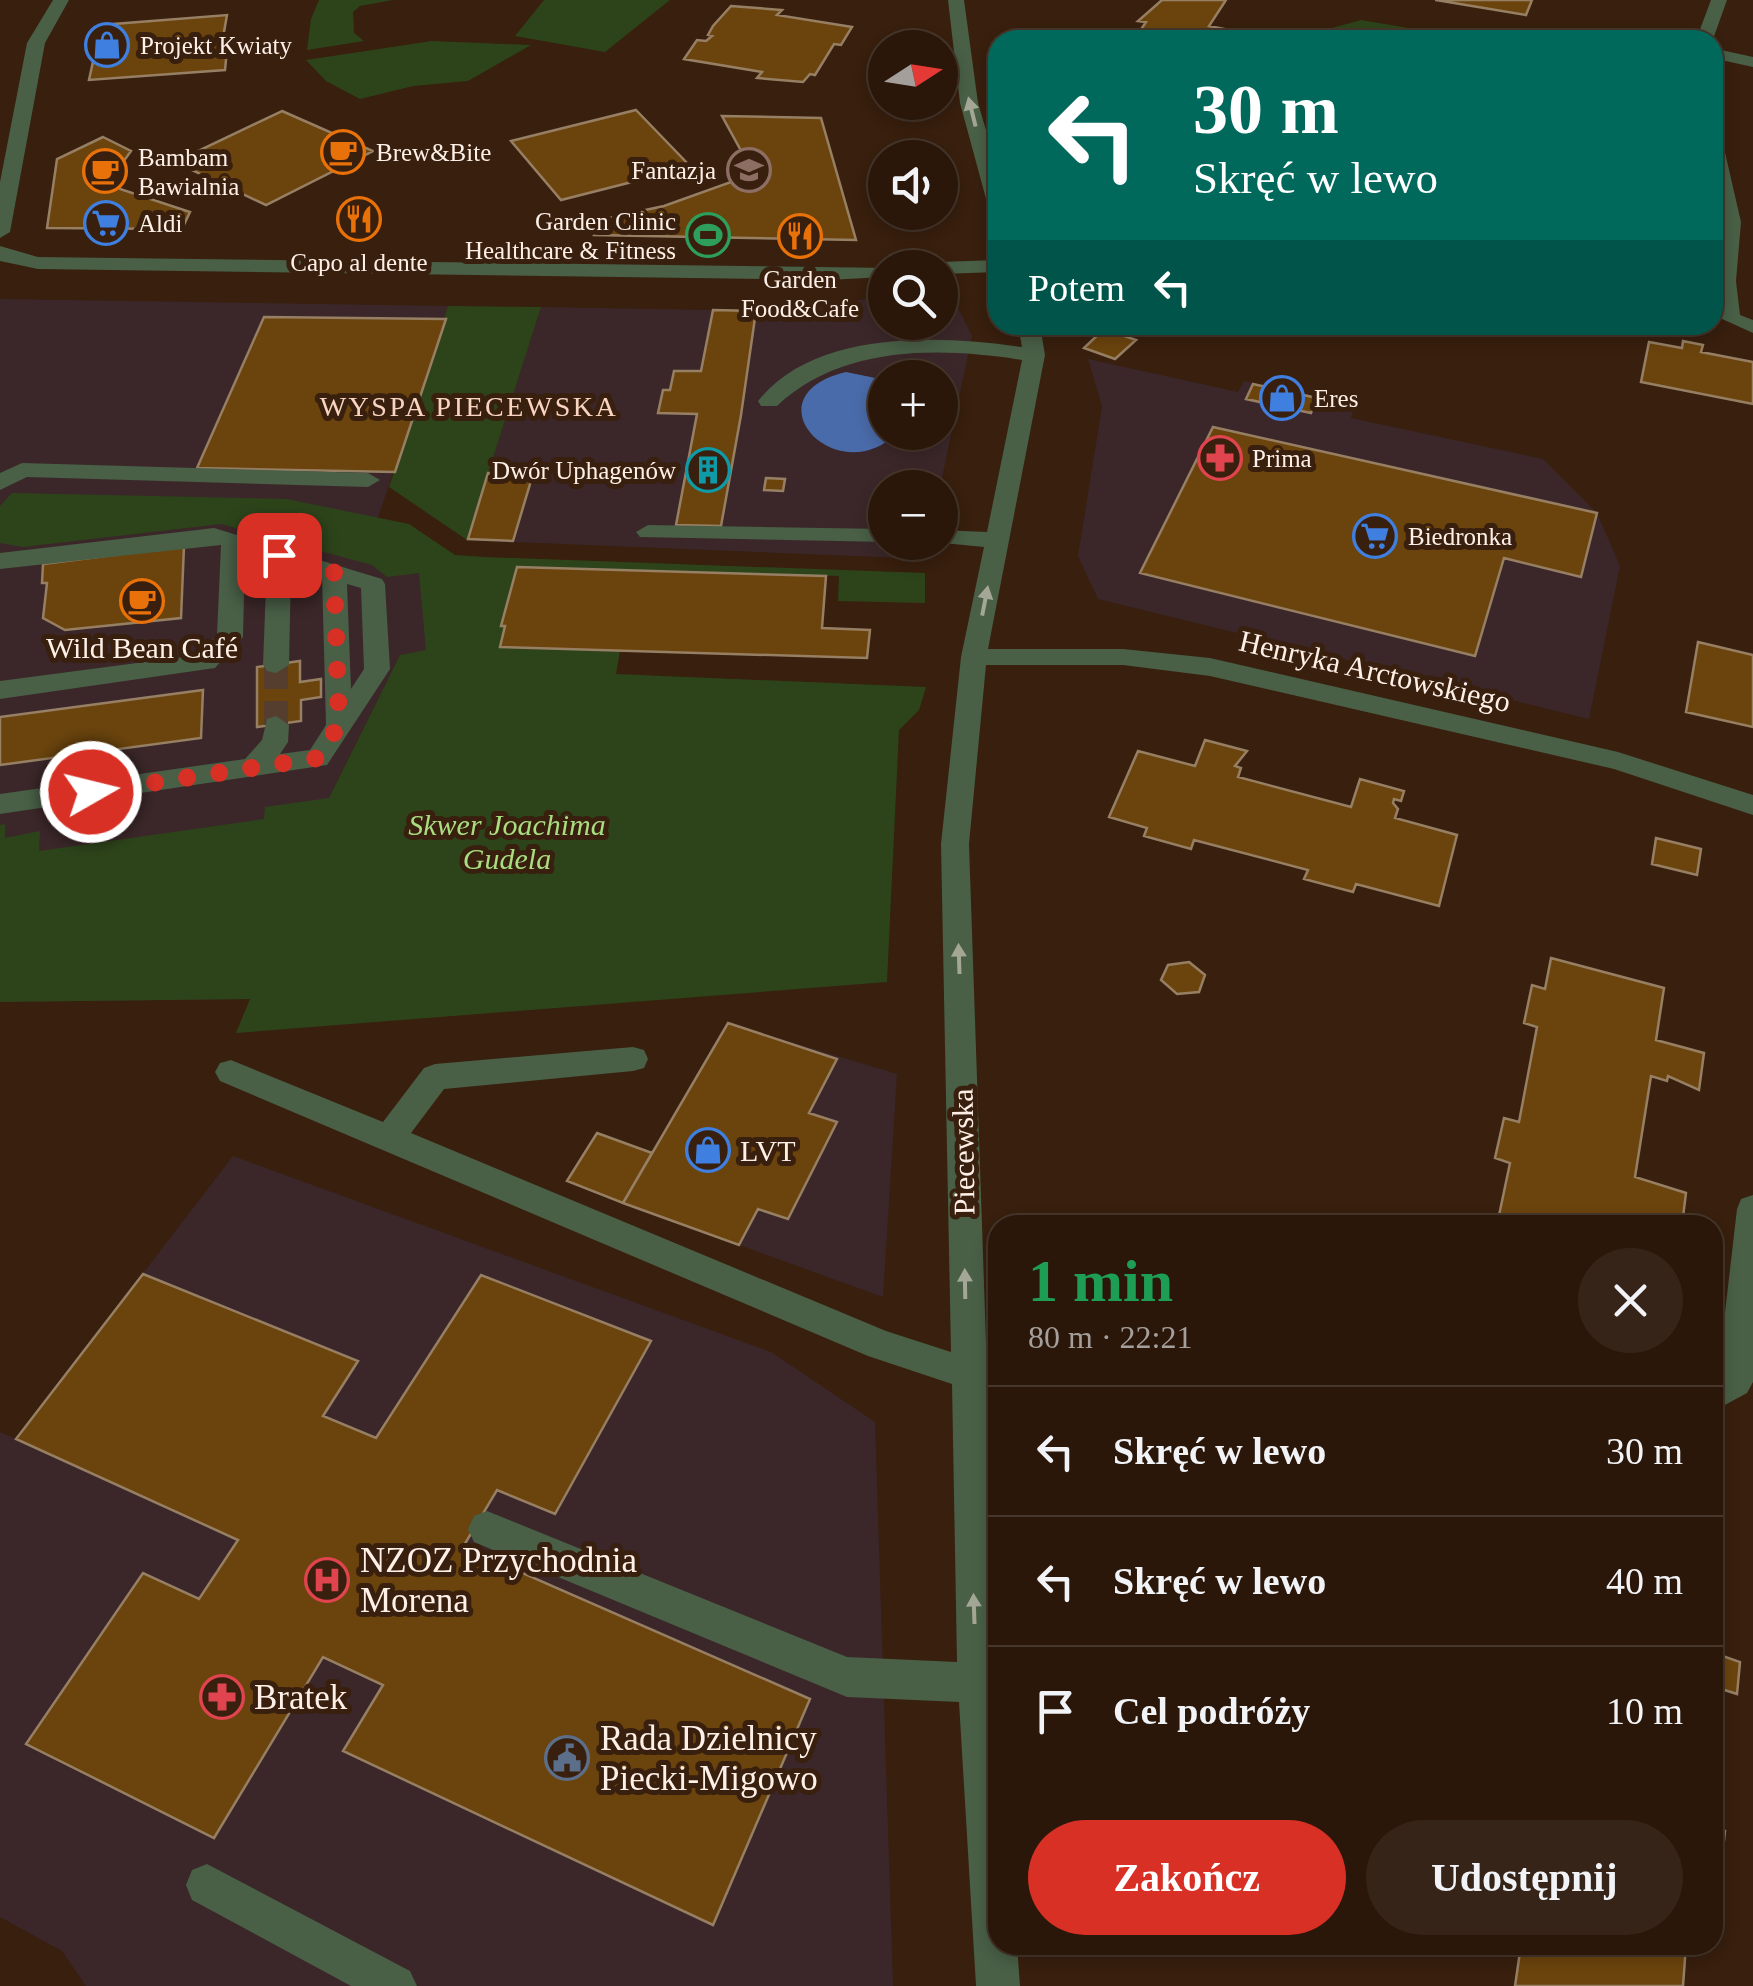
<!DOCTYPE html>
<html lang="pl">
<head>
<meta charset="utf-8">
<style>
  body { margin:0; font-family:"Times New Roman",serif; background:#362418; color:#f1f3f6; height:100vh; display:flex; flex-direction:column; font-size:38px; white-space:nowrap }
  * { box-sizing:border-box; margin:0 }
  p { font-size:32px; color:#a59f9c }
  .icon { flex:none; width:55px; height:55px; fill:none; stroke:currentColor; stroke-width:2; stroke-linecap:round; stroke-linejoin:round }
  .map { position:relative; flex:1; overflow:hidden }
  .side { position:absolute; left:988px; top:1215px; width:735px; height:740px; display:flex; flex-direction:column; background:#2a170a; border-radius:30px; box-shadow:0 5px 15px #0003,0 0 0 2px #46362b }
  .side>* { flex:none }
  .hud { position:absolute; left:988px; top:30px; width:735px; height:305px; border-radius:30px; box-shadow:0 5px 15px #0003,0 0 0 2px #46362b; background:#00695c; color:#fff; overflow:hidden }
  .needle { width:65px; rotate:78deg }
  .buttons { position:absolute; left:868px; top:30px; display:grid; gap:20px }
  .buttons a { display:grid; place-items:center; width:90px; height:90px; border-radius:50%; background:#2a170a; box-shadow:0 5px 15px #0003,0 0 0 2px #46362b; font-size:50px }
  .pin { position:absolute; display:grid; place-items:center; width:85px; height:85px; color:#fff; margin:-42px; border-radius:20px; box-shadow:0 5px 15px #0006 }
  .me { position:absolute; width:110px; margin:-55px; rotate:82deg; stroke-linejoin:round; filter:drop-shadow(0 0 8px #0008) }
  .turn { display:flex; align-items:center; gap:35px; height:210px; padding:0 40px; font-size:45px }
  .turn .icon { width:130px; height:130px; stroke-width:2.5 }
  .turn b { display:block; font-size:70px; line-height:85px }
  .then { display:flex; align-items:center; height:95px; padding:0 40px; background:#0003; gap:20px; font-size:38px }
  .round { display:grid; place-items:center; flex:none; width:105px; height:105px; border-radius:52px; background:#362418 }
  .headline { display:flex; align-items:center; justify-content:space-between; height:170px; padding:0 40px }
  h1 { font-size:60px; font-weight:700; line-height:75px; color:#1e9e55 }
  .action { display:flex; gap:20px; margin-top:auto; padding:20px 40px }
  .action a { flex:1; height:115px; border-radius:60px; background:#d93025; color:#fff; font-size:40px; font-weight:700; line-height:115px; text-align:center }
  .action a+a { background:#362418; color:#f1f3f6 }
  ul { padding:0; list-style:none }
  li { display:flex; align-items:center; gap:30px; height:130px; padding:0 40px; border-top:2px solid #46362b }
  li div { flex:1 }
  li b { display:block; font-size:38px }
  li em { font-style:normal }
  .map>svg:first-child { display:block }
  .commercial { fill:#3b2729; fill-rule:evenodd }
  .green { fill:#2d441a }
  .water { fill:#4a6ba9 }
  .building { fill:#6b440d; stroke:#977f64; stroke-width:2.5 }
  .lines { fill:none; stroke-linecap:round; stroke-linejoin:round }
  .minor-tunnel { stroke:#563e2f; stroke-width:24; stroke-dasharray:24 12; stroke-linecap:butt }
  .minor { fill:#495f46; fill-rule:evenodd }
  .oneway { fill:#a4a796 }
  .route { stroke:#d93025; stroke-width:18; stroke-dasharray:0 32.4 }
  .labels { text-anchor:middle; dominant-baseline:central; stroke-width:10; stroke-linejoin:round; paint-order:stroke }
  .far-poi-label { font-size:25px; fill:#feefe7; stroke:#381f0e; text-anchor:start }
  .far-neighbourhood-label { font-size:28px; letter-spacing:2.5px; fill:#f8d5c0; stroke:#381f0e }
  .poi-label { font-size:30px; fill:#feefe7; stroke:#381f0e }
  .street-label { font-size:30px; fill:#feefe7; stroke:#381f0e }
  .park-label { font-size:30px; font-style:italic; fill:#a8de80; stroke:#381f0e }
  .near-poi-label { font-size:35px; fill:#feefe7; stroke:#381f0e; text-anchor:start }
</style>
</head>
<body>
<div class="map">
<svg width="1753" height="1986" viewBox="0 0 1753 1986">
  <rect width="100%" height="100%" fill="#381f0e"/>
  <!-- commercial -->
  <path class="commercial" d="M949 290 972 336 940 487 885 488V542L930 543 929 559 467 540 541 307 762 311 885 297V322H940V291ZM885 378H940V432H885Z
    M0 299 448 306 376 524 410 534 477 643 400 655 324 808 251 999 0 1002Z
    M1088 359 1238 392 1244 381 1355 406 1351 418 1543 459 1597 513 1620 566 1589 719 1098 599 1078 556 1102 406Z
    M728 1023 897 1074 883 1297 623 1203Z
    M233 1156 771 1352 875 1422 893 1986H86L62 1951 0 1917V1432L16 1439Z"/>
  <!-- green -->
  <path class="green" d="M319 0H393L360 6 353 12 354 33 364 41 307 50 311 19Z
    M544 0H670L605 52 515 36Z
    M1361 20 1480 40H1341L1332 28Z
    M432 41 531 45 468 81 413 86 360 99 326 81 306 60Z
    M448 306 541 307 467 540 389 487Z
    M12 493 287 499 409 524 455 555 484 557 925 573V603L838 601 839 576 517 567 501 625 505 626 501 647 620 651 616 674 926 687 919 710 899 730 887 982 236 1033 250 999 0 1002V825L5 824V838L40 831 39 851 264 819 265 807 329 798 400 655 426 650 419 573 387 577 372 565 221 524 23 547 0 543V506Z"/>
  <!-- water -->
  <path class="water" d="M846 372 885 380V432L897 433C837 493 746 396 846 372Z"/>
  <!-- building -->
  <path class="building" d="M1162 0H1226L1209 26 1235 31 1229 40H1134L1146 22 1138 21Z
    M1436 0H1435H1532L1526 15Z
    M731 6 782 10 777 15 852 27 841 45 834 44 815 75 810 74 803 82 757 78 762 72 684 59 697 40 706 41 712 36 708 35 713 26Z
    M227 15 221 49H227L225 70 89 80 101 25Z
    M636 110 691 167 561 200 511 141Z
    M282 111 373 151 266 205 175 162Z
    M722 116 821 118 856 240 594 235 598 220 664 206 734 181 744 168 745 158Z
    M103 137 131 151 113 176 120 189 190 212 182 229 47 228 57 159Z
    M713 310 756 311 741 415 721 526 676 525 697 414 658 413 663 390H670L674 371H701Z
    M264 317 446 319 395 472 197 468Z
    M1104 329 1136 340 1115 359 1084 348Z
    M1683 341 1703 345 1701 352 1753 362V404L1641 382 1649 342 1682 348Z
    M1253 384 1317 398 1311 413 1246 399Z
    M1213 427 1597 513 1581 577 1504 558 1475 656 1140 573Z
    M488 473 533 474 513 541 468 539Z
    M766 478 785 479 783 491 764 490Z
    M184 546 181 618 65 630 43 618 47 583H42L43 564Z
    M517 567 826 576 822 628 870 630 867 658 500 647 505 626H501Z
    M1698 642 1753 655V727L1686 712Z
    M300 661V682L321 679V697L301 700V721L257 727V667Z
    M203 690 201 738 0 765V717Z
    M1205 740 1247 751 1235 766 1241 768 1238 777 1351 807 1360 779 1404 791 1401 801 1394 799 1393 803 1398 809 1395 818 1457 835 1439 906 1356 884 1353 892 1304 879 1308 870 1194 840 1191 849 1144 836 1147 828 1109 817 1138 751 1195 766Z
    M1656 838 1701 849 1697 875 1652 864Z
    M1551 958 1664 988 1656 1040 1704 1053 1699 1090 1668 1076 1667 1081 1651 1076 1635 1177 1686 1193 1682 1225H1663L1647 1218V1224L1629 1219 1628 1225H1497L1510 1163 1495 1158 1504 1118 1519 1122 1537 1027 1524 1023 1532 985 1545 989Z
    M1189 962 1205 975 1199 992 1177 994 1161 980 1168 965Z
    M728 1023 837 1059 809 1113 837 1122 788 1219 758 1209 739 1245 623 1203Z
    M597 1133 652 1153 623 1203 567 1181Z
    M143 1274 358 1361 323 1416 376 1438 481 1275 651 1341 555 1514 497 1490 463 1547 810 1699 713 1925 343 1751 383 1685 323 1657 214 1838 26 1744 143 1573 199 1599 238 1540 16 1439Z
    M1712 1596 1720 1599 1714 1653 1740 1662 1737 1694 1712 1686Z
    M1712 1827 1725 1831 1721 1868 1712 1865Z
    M1521 1945H1686L1683 1986H1515Z"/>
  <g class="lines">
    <!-- minor-tunnel -->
    <path class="minor-tunnel" d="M276 665V725"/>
    <!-- minor -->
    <path class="minor" d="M53 0H69L45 43 10 232 0 238V182L27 43Z
      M948 0H964L978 103 998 171V212L988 206 960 103Z
      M1711 0H1727L1712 42 1696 40Z
      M1313 34 1319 35 1322 40H1304Z
      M1712 48 1753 57V67L1712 58Z
      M1712 130 1721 135 1741 222 1736 281 1740 315 1753 320V333L1720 318 1716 281 1721 222 1712 181Z
      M0 246 38 257 893 268H885V277L828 280 38 269 0 261Z
      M998 260V272L940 274V268H930L940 262Z
      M1018 325H1040L1045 355 988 649H1123L1210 658 1618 752 1753 795V815L1614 769 1210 676 1123 665H986L969 844 998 1694V1945H1017L1020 1986H976L959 1702 847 1697 474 1542 468 1529 474 1516 487 1511 847 1657 957 1662 952 1384 868 1356 220 1081 215 1072 220 1063 231 1060 383 1122 424 1068 435 1064 633 1047 644 1050 648 1059 644 1068 633 1071 444 1089 411 1133 886 1331 951 1352 941 844 961 657 984 547 933 542H940V530L987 532 1022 360C939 347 842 345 777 406H761L758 401C815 329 940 335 1022 347Z
      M22 463 368 473 380 480 368 487 27 477 0 490V473Z
      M648 525 885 529 888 542 640 537 636 532Z
      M214 528 382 579 385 584 390 669 327 765 0 814V794L245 759 262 740 267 719 276 716 289 725 288 742 280 754 310 750 326 725 322 576 291 567 289 665 276 673 267 671 263 665 267 559 245 552 243 637 215 668 0 699V681L198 655 217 635 221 545 0 569V553ZM347 584 361 588 364 669 351 689Z
      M1753 1195V1382L1747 1393 1712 1412V1377L1718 1373 1737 1209 1741 1199Z
      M207 1864 410 1971 417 1986H351L192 1900 186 1885 192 1870Z"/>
  </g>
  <!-- one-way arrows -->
  <defs><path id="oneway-solid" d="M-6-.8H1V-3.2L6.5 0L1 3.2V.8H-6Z" transform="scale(2.5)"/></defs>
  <g class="oneway">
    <use href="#oneway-solid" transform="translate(972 112) rotate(-104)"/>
    <use href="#oneway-solid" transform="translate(985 601) rotate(-79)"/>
    <use href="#oneway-solid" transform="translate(959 959) rotate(-92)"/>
    <use href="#oneway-solid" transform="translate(965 1284) rotate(-91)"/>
    <use href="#oneway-solid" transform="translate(974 1609) rotate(-92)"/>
  </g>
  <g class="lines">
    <!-- route -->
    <path class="route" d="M91 792 318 758 339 725 334 572 279 555"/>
  </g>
  <!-- icons -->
  <defs>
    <g id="shop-ring" transform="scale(2.25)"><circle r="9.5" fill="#381f0e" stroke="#3f7fe0" stroke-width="1.5"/><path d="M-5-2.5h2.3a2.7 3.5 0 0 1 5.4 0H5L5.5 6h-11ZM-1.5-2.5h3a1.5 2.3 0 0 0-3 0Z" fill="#3f7fe0"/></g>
    <g id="cafe-ring" transform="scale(2.25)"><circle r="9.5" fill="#381f0e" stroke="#e8710a" stroke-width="1.5"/><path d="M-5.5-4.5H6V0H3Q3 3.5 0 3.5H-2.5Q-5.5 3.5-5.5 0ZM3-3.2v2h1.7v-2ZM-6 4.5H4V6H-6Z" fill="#e8710a"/></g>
    <g id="school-ring" transform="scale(2.25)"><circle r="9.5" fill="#381f0e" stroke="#8d6e63" stroke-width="1.5"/><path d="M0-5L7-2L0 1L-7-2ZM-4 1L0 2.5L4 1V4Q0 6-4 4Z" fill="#8d6e63"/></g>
    <g id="restaurant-ring" transform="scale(2.25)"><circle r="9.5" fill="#381f0e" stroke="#e8710a" stroke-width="1.5"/><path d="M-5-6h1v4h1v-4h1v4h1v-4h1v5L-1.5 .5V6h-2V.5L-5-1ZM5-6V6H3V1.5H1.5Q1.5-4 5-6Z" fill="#e8710a"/></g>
    <g id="supermarket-ring" transform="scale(2.25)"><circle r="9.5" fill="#381f0e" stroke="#3f7fe0" stroke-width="1.5"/><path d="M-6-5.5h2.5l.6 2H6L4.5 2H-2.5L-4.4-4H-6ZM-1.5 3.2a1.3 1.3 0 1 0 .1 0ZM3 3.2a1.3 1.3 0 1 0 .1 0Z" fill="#3f7fe0"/></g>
    <g id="stadium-ring" transform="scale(2.25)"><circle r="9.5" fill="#381f0e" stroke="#2e9e5b" stroke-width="1.5"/><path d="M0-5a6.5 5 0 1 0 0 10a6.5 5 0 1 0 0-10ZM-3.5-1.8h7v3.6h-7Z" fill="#2e9e5b"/></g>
    <g id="pharmacy-ring" transform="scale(2.25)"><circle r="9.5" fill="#381f0e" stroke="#e0444e" stroke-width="1.5"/><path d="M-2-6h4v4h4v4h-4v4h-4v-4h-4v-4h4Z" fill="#e0444e"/></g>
    <g id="building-ring" transform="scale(2.25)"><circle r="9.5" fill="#381f0e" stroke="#0f9aa8" stroke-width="1.5"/><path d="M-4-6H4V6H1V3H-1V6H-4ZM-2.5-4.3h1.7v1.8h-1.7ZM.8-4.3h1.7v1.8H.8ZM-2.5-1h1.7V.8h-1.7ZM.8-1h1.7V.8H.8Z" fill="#0f9aa8"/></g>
    <g id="hospital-ring" transform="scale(2.25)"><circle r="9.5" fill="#381f0e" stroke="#e0444e" stroke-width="1.5"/><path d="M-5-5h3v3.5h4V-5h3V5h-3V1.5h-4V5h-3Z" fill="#e0444e"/></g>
    <g id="civic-ring" transform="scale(2.25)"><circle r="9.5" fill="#381f0e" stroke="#5c6f8a" stroke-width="1.5"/><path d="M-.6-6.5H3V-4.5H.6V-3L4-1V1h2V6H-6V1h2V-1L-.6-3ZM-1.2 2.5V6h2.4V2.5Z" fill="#5c6f8a"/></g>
  </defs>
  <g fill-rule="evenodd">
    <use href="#shop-ring" x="107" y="45"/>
    <use href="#cafe-ring" x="343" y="152"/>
    <use href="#school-ring" x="749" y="170"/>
    <use href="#cafe-ring" x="105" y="171"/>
    <use href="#restaurant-ring" x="359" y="219"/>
    <use href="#supermarket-ring" x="106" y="223"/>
    <use href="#stadium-ring" x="708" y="235"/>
    <use href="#restaurant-ring" x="800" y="236"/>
    <use href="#shop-ring" x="1282" y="398"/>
    <use href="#pharmacy-ring" x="1220" y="458"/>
    <use href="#building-ring" x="708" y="470"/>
    <use href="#supermarket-ring" x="1375" y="536"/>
    <use href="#cafe-ring" x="142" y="601"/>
    <use href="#shop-ring" x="708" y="1150"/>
    <use href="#hospital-ring" x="327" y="1580"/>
    <use href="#pharmacy-ring" x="222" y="1697"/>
    <use href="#civic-ring" x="567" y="1758"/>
  </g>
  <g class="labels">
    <!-- far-poi labels -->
    <g class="far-poi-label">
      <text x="140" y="45">Projekt Kwiaty</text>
      <text x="376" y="152">Brew&amp;Bite</text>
      <text x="138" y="157">Bambam<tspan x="138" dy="29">Bawialnia</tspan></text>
      <text x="716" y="170" text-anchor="end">Fantazja</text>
      <text x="676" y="221" text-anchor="end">Garden Clinic<tspan x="676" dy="29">Healthcare &amp; Fitness</tspan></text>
      <text x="138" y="223">Aldi</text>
      <text x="359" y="262" text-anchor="middle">Capo al dente</text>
      <text x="800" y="279" text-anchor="middle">Garden<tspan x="800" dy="29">Food&amp;Cafe</tspan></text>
      <text x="1314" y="398">Eres</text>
      <text x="1252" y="458">Prima</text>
      <text x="676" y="470" text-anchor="end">Dwór Uphagenów</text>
      <text x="1408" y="536">Biedronka</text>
    </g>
    <!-- far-neighbourhood labels -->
    <g class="far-neighbourhood-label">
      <text x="469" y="406">WYSPA PIECEWSKA</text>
    </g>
    <!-- poi labels -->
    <g class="poi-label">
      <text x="142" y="647">Wild Bean Café</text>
      <text x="740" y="1150" text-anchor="start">LVT</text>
    </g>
    <!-- street labels -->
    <g class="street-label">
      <text transform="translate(1375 671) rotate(13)">Henryka Arctowskiego</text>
      <text transform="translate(963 1152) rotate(-91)">Piecewska</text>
    </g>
    <!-- park labels -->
    <g class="park-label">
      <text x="507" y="824">Skwer Joachima<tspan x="507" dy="34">Gudela</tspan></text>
    </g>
    <!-- near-poi labels -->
    <g class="near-poi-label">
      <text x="360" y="1560">NZOZ Przychodnia<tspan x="360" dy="40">Morena</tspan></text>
      <text x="254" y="1697">Bratek</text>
      <text x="600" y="1738">Rada Dzielnicy<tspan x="600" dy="40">Piecki-Migowo</tspan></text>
    </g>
  </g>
</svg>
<div class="buttons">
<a><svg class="needle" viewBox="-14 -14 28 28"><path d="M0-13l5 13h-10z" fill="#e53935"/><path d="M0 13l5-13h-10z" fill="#a59f9c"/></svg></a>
<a><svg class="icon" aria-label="sound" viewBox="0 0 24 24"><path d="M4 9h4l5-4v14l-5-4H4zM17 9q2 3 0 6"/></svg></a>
<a><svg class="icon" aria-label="search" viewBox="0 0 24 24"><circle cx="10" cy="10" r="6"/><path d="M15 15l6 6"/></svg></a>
<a>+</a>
<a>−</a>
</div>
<div class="pin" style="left:279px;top:555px;background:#d93025"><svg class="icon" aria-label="arrive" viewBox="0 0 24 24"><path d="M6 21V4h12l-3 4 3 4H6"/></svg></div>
<svg class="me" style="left:91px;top:792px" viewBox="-20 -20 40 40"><circle r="17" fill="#d93025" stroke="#fff" stroke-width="3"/><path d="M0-11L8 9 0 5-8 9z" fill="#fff"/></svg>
<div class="hud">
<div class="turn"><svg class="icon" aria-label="left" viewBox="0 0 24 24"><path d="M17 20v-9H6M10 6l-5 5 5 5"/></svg><div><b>30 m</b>Skręć w lewo</div></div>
<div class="then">Potem<svg class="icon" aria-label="left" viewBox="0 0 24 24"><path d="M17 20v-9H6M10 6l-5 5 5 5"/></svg></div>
</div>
<section class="side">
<div class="headline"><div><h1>1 min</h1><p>80 m · 22:21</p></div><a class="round"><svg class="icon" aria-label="close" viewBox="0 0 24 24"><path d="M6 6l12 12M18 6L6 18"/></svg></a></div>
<ul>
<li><svg class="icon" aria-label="left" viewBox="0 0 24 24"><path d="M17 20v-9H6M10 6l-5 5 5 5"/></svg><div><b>Skręć w lewo</b></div><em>30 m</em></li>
<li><svg class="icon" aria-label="left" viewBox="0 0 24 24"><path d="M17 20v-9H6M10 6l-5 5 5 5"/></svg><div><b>Skręć w lewo</b></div><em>40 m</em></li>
<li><svg class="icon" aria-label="arrive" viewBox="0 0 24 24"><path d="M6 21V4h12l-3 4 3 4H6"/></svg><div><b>Cel podróży</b></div><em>10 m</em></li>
</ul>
<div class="action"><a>Zakończ</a><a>Udostępnij</a></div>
</section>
</div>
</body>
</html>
